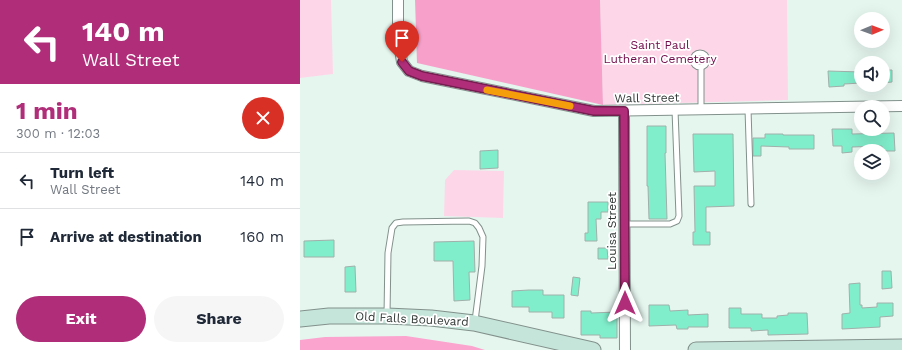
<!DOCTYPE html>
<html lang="en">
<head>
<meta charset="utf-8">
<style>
  body { margin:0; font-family:"Work Sans",sans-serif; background:#f6f6f7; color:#1f2937; height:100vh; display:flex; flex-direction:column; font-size:15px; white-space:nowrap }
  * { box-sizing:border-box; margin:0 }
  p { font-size:13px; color:#747a83 }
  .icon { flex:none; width:22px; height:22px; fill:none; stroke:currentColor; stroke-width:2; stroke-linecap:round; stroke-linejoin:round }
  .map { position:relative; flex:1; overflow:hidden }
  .sheet { display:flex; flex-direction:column; background:#fff; width:300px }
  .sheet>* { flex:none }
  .banner { background:#b02e79; color:#fff; overflow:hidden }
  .needle { width:26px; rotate:89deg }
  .tools { position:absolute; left:554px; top:12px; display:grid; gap:8px }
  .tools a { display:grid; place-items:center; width:36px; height:36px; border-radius:50%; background:#fff; box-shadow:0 4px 16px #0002; font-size:20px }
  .pin { position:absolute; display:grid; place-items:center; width:34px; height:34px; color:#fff; margin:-41px -17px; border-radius:50% 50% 50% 0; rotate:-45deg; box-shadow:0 0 4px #0007 }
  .pin .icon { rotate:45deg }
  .me { position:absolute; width:44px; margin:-22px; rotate:0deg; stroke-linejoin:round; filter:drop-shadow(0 0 3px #0008) }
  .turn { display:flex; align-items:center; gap:14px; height:84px; padding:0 16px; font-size:18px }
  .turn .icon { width:52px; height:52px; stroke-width:2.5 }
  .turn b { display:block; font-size:28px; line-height:34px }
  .round { display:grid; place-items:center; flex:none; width:42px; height:42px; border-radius:21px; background:#f6f6f7 }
  .headline { display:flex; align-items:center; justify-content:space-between; height:68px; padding:0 16px }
  h1 { font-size:24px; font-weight:700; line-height:30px; color:#b02e79 }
  .action { display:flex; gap:8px; margin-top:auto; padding:8px 16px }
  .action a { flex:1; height:46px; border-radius:24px; background:#b02e79; color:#fff; font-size:16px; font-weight:700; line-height:46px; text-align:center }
  .action a+a { background:#f6f6f7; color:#1f2937 }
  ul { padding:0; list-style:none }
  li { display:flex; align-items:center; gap:12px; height:56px; padding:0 16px; border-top:1px solid #e0e1e3 }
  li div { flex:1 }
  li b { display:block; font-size:15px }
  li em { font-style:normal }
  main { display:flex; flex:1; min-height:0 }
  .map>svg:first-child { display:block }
  .green { fill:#fdd7e8 }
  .forest { fill:#f7a1ca }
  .water { fill:#fba4ce }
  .building { fill:#81eecb; stroke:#a0b0aa }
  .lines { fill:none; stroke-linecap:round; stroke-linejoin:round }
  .lane-casing { stroke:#82918b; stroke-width:7 }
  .street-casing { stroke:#82918b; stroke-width:12 }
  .secondary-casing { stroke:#82918b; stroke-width:17 }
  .lane { stroke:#fff; stroke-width:5 }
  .street { stroke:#fff; stroke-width:10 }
  .secondary { stroke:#c5e5db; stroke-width:15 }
  .route-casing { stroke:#721e4f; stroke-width:10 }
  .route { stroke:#b02e79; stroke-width:7 }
  .slow { stroke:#f59e0b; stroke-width:7 }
  .labels { text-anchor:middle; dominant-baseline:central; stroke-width:3.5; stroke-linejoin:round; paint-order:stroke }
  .park-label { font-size:12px; fill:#700a4a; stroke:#fff }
  .street-label { font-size:12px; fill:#313835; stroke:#fff }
</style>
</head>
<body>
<main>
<section class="sheet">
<div class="banner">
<div class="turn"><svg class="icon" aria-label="left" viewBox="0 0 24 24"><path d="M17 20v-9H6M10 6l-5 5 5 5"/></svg><div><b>140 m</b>Wall Street</div></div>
</div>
<div class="headline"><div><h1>1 min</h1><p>300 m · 12:03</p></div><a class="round" style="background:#d93025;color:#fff"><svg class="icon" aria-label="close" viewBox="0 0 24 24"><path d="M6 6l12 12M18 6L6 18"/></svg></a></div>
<ul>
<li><svg class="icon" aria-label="left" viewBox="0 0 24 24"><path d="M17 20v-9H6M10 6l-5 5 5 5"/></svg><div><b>Turn left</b><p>Wall Street</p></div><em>140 m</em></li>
<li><svg class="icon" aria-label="arrive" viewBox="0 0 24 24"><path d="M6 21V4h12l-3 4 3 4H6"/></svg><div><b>Arrive at destination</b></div><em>160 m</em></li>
</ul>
<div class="action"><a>Exit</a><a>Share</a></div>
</section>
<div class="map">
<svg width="602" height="350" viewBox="0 0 602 350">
  <rect width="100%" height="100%" fill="#e5f6ef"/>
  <!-- green -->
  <path class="green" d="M0 0H31L33 74 0 78Z
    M300 0H487L488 100 303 105Z
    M154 170 204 171 203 218 144 216 145 180Z"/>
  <!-- forest -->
  <path class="forest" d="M115 0H300L303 105 117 63Z"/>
  <!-- water -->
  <path class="water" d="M106 336 172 346 185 350H0V340L25 337Z"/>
  <!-- building -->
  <path class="building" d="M583 70H592V82L583 83Z
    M528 71 561 72V83L544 84V86L529 87Z
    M347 126H366V153H365L367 219H349L348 186H347Z
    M532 129H552V134L594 133 595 151H582V146L552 147V152L542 153V146H533Z
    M393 134H433L434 206 406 207V232H410V245H393V232H395L394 186H415V171L394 172Z
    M465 134H483V135H514V149H489V147L461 146V156H453V138H465Z
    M198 150V168L180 169V151Z
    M288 202H308V212H301V219H296L297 241H285V233H288Z
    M34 240V257H4V241Z
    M174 241 175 272H169L170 300 154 301 153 261H134V242Z
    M298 248H307L308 259H298Z
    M55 266 56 292H45V267Z
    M582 271H591L592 288 582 289Z
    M273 277 280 278 278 296 271 295Z
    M560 283V305H562V308L577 307V303H593V316L580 317V327L542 329V314L550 313 549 284Z
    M229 290H243V295H264V318H252V312H229V307H212V291Z
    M349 305H369L370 311 388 310V315L408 314V327H388V329H377L376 325 349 326Z
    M429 308H441V314H462V318H477V316L488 315V313H507L508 334 468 335V330L451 331V328H429Z
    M281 311H291V313L317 312V338H300V335H281Z"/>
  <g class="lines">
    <!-- lane casing -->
    <g class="lane-casing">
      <path id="lane" d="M393 60a7 7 0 1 1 14 0a7 7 0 1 1-14 0Z
        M401 67V110
        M448 109 451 204
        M325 224H370L377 221 379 216 375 110
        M87 315 88 253 92 228 96 223 103 222 169 221 175 223 179 228 183 237 182 266 175 321"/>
    </g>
    <!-- street casing -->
    <g class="street-casing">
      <path id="street" d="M98 0V36L102 62 109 71 122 76 294 111 602 106
        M324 111 325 350"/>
    </g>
    <!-- secondary casing -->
    <g class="secondary-casing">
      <path id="secondary" d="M0 319 29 316H87L131 318 174 323 293 350
        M396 350 602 347"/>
    </g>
    <!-- lane -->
    <use href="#lane" class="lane"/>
    <!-- street -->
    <use href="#street" class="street"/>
    <!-- secondary -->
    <use href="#secondary" class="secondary"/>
  </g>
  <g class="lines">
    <!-- route casing -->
    <g class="route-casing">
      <path id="route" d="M102 62 109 71 122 76 294 111H324L325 303"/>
    </g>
    <!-- route -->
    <use href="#route" class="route"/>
    <!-- slow -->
    <path class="slow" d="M187 90 270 106"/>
  </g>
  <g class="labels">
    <!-- park labels -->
    <g class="park-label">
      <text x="360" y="45">Saint Paul<tspan x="360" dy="14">Lutheran Cemetery</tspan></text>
    </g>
    <!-- street labels -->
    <g class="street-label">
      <text transform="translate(347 98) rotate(-1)">Wall Street</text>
      <text transform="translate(312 231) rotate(-90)">Louisa Street</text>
      <text transform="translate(112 319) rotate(3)">Old Falls Boulevard</text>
    </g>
  </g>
</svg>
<div class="tools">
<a><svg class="needle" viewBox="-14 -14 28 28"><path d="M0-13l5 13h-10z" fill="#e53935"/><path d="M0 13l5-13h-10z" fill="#747a83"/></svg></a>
<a><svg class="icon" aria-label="sound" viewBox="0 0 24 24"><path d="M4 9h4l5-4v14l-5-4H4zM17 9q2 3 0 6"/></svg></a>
<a><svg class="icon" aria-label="search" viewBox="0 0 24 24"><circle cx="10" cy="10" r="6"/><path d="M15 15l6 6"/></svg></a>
<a><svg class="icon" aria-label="layers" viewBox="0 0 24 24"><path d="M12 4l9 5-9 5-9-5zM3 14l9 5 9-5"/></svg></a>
</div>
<div class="pin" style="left:102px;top:62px;background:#d93025"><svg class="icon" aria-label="arrive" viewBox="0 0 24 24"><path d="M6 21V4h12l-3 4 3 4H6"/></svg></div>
<svg class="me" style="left:325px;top:303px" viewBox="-20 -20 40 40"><path d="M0-17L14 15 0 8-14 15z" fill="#b02e79" stroke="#fff" stroke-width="4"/></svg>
</div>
</main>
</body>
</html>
